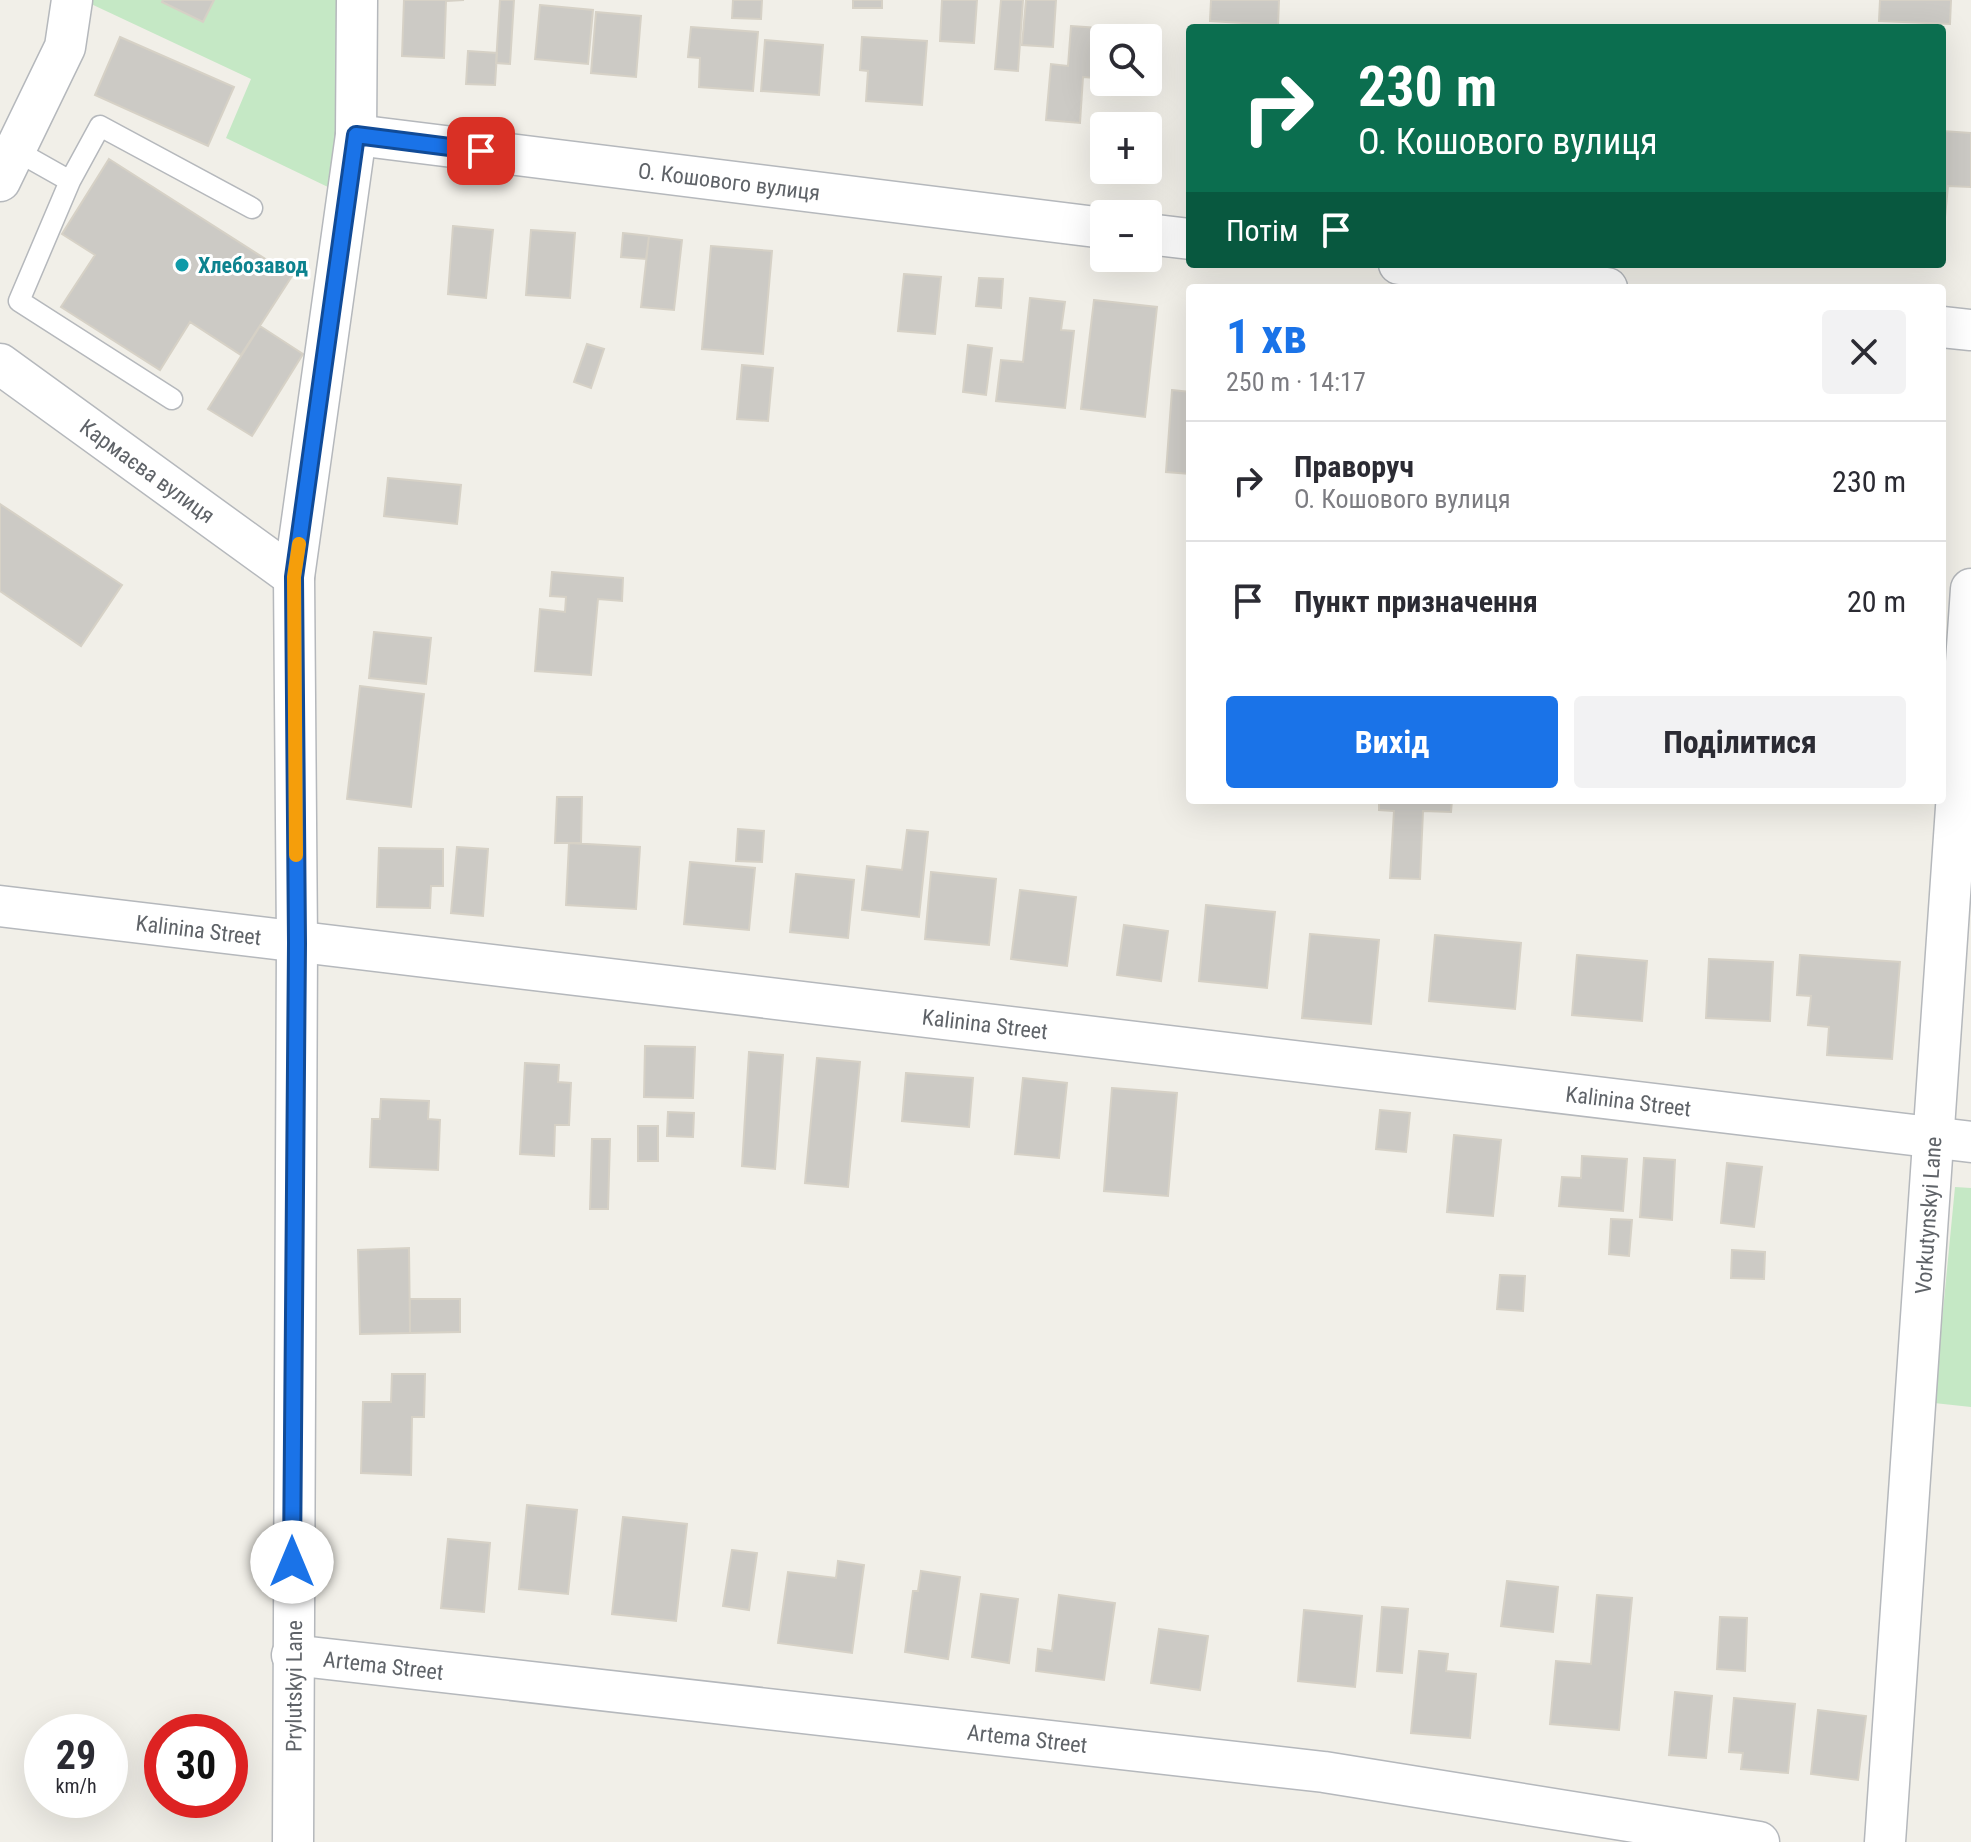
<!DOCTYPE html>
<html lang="uk">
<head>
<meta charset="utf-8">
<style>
  body { margin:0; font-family:"Roboto Condensed",sans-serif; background:#f2f2f3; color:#2b2b33; height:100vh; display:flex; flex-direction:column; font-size:30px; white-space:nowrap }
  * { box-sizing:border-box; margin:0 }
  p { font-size:26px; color:#7c7c81 }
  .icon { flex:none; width:44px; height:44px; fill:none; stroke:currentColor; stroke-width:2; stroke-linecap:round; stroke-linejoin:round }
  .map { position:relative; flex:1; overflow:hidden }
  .details { position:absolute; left:1186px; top:284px; width:760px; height:520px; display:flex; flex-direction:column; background:#fff; border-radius:8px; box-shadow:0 8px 32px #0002 }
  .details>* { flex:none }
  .banner { position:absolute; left:1186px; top:24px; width:760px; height:244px; border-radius:8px; box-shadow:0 8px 32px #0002; background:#0b6e4f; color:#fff; overflow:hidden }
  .tools { position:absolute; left:1090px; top:24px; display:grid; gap:16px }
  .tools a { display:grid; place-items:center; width:72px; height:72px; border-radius:8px; background:#fff; box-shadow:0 8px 32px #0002; font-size:40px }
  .speed { position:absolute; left:24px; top:1714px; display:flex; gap:16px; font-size:40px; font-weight:700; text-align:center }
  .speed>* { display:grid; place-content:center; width:104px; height:104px; border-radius:50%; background:#fff; box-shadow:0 8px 32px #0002; line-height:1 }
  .speed small { font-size:20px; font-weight:400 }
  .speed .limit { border:12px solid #d22; background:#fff; color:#111 }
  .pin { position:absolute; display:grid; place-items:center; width:68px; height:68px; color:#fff; margin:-34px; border-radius:16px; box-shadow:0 4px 12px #0006 }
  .me { position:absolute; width:88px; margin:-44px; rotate:0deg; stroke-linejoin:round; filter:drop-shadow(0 0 6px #0008) }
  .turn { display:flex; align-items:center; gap:28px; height:168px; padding:0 40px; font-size:36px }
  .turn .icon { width:104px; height:104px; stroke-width:2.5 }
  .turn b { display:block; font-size:56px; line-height:68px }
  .then { display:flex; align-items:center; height:76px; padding:0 40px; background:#0003; gap:16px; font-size:30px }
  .round { display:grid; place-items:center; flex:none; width:84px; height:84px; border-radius:8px; background:#f2f2f3 }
  .summary { display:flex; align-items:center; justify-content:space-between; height:136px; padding:0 40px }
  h1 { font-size:48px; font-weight:700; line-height:60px; color:#1a73e8 }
  .button { display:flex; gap:16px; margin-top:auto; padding:16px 40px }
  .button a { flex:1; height:92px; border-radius:8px; background:#1a73e8; color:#fff; font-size:32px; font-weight:700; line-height:92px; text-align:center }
  .button a+a { background:#f2f2f3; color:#2b2b33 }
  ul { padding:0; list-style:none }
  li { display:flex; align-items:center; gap:24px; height:120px; padding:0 40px; border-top:2px solid #e1e1e2 }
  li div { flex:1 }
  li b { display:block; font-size:30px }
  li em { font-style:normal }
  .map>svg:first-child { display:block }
  .green { fill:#c5e8c5 }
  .building { fill:#cccac5; stroke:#d6d1c6; stroke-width:2 }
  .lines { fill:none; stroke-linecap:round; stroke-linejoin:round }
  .service-casing { stroke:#b5b8bc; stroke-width:23 }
  .minor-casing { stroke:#b5b8bc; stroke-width:43 }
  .service { stroke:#fff; stroke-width:20 }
  .minor { stroke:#fff; stroke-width:40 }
  .route-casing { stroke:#114b97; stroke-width:20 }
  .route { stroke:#1a73e8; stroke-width:14 }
  .slow { stroke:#f59e0b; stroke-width:14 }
  .culture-dot { fill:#0f9aa8; stroke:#fff; stroke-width:3 }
  .labels { text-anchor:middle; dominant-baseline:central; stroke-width:6; stroke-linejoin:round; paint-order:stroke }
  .street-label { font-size:22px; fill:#5f6368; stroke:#fff }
  .culture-label { font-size:22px; font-weight:bold; fill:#0d838f; stroke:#fff; text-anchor:start }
</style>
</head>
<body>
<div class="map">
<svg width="1971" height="1842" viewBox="0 0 1971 1842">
  <rect width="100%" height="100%" fill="#f1efe8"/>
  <!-- green -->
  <path class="green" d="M89 0H339L340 88 330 188 226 138 251 79 89 3Z
    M1955 1187 1971 1188V1407L1934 1403Z"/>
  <!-- building -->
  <path class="building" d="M163 0H214L203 22 162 2Z
    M404 0H464L446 1 444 58 402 56Z
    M500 0H514L510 64 496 63Z
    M733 0H762L761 19 732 18Z
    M853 0H882V8H853Z
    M942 0H977L974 43 940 41Z
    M1001 0H1023L1018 71 995 69Z
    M1026 0H1056L1053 47 1022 45Z
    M1211 0H1279L1278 25 1210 21Z
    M1880 0H1951L1950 24 1879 21Z
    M540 5 593 10 588 64 535 59Z
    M596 12 641 16 636 77 591 73Z
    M1071 26 1099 28 1095 78 1083 77 1080 123 1046 120 1051 64 1068 66Z
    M691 27 758 32 753 91 699 87 700 58 688 57Z
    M120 37 234 87 208 146 95 95Z
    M862 37 927 41 922 105 866 101 868 71 860 70Z
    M765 40 823 45 819 95 761 91Z
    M468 51 497 53 495 85 466 84Z
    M1942 131 1971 133V187L1948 186 1944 228Z
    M109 159 292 276 241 355 190 322 160 370 61 307 95 255 62 234Z
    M453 226 493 230 486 298 448 294Z
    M531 230 575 233 570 298 526 295Z
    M623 233 649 236 646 259 621 257Z
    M649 236 682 240 674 310 641 307Z
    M711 246 772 251 763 354 702 349Z
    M904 274 941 277 935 334 898 331Z
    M979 278 1003 279 1001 308 976 306Z
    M1030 298 1065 302 1061 330 1074 331 1065 408 996 401 1001 360 1023 362Z
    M1094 300 1157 307 1145 417 1081 409Z
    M260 326 303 354 252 436 208 409Z
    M587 344 604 349 591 388 574 382Z
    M968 345 992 348 986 395 963 392Z
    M742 365 773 368 768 421 737 419Z
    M1172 390 1190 392V474L1166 472Z
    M388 478 461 485 457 524 384 516Z
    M0 504 122 585 81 646 0 591Z
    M552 572 623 578 622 601 598 599 591 675 535 671 540 609 565 612 566 597 550 596Z
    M374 632 431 638 426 684 369 678Z
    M360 686 424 694 411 807 347 799Z
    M557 797H582L581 843H555Z
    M1379 800H1452L1451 812 1423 811 1420 879 1390 878 1394 811 1379 810Z
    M738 829 764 831 762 862 736 861Z
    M907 830 928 832 919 917 862 910 867 866 902 870Z
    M569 843 640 847 636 909 566 905Z
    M457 847 488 849 483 916 451 913Z
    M379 848 443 849V886H431L430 908 377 907Z
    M690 862 755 868 749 930 684 924Z
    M931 872 996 879 989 945 925 939Z
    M796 874 854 880 848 938 790 932Z
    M1020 890 1076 897 1067 966 1011 959Z
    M1206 905 1275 912 1267 988 1199 981Z
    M1124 925 1168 931 1161 981 1117 975Z
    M1310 934 1379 940 1371 1024 1302 1018Z
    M1435 935 1521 943 1515 1009 1429 1001Z
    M1577 955 1647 961 1642 1021 1572 1015Z
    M1800 955 1900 962 1892 1059 1827 1055 1829 1027 1808 1025 1811 996 1797 995Z
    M1709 959 1773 962 1770 1021 1706 1018Z
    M645 1046 695 1047 693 1098 644 1097Z
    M749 1052 783 1055 775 1169 742 1166Z
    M817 1058 860 1062 848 1187 805 1183Z
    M525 1063 559 1065 558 1082 571 1083 569 1125H555L554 1156 520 1154Z
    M906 1073 973 1078 969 1127 902 1121Z
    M1023 1078 1067 1083 1059 1158 1015 1154Z
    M1112 1088 1177 1093 1168 1196 1104 1191Z
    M381 1099 429 1101 428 1119 440 1120 438 1170 370 1167 372 1119H380Z
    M1380 1110 1410 1113 1406 1152 1376 1149Z
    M668 1112 694 1113 693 1137 667 1136Z
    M638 1126H658V1161H638Z
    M1454 1135 1501 1140 1493 1216 1447 1212Z
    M592 1139H610L608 1209H590Z
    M1582 1156 1627 1159 1623 1211 1559 1206 1562 1177 1581 1178Z
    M1644 1158 1675 1160 1672 1220 1640 1217Z
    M1727 1163 1762 1167 1754 1227 1721 1223Z
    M1611 1219 1632 1220 1629 1256 1609 1254Z
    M409 1248 410 1333 360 1334 358 1250Z
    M1732 1250 1765 1252 1764 1279 1731 1278Z
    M1500 1275 1525 1276 1523 1311 1497 1309Z
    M410 1299H460V1332L410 1333Z
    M392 1374H425L424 1417H412L411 1475 361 1473 363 1402H391Z
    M527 1505 577 1510 568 1594 519 1589Z
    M623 1517 687 1524 676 1621 612 1614Z
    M448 1539 490 1543 484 1612 441 1608Z
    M732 1550 757 1553 749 1610 723 1606Z
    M838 1561 864 1565 852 1653 778 1643 788 1572 836 1578Z
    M921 1571 960 1577 948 1659 905 1652 913 1591H918Z
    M1507 1581 1558 1587 1553 1632 1501 1626Z
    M981 1594 1018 1599 1009 1663 972 1657Z
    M1059 1595 1115 1603 1104 1680 1036 1671 1038 1649 1052 1651Z
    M1597 1595 1632 1598 1619 1730 1550 1724 1556 1661 1591 1664Z
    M1382 1607 1408 1609 1402 1673 1377 1671Z
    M1304 1610 1362 1616 1355 1687 1298 1681Z
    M1720 1617 1747 1618 1745 1671 1717 1669Z
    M1159 1629 1208 1636 1200 1690 1151 1683Z
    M1419 1651 1448 1654 1446 1671 1476 1674 1470 1738 1411 1733Z
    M1675 1692 1712 1696 1706 1758 1669 1755Z
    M1734 1698 1795 1704 1788 1773 1741 1769 1743 1753 1729 1752Z
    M1818 1710 1866 1716 1858 1780 1811 1774Z"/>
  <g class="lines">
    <!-- service casing -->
    <g class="service-casing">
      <path id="service" d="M15 150 70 181 100 126 252 208
        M70 181 19 301 172 399"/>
    </g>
    <!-- minor casing -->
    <g class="minor-casing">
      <g id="minor">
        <path id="s1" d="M356 135 1104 228"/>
        <path d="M0 181 65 47 72 0"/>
        <path d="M1148 234 1190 239"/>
        <path d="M1399 264 1607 288"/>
        <path d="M1942 327 1971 330"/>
        <path id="s2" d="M0 364 294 577"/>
        <path id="s3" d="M0 906 1971 1142"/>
        <path id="s4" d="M292 1655 1324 1772 1759 1842"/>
        <path id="s5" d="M293 1842 297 943 294 577 356 135 357 0"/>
        <path id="s6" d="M1885 1842 1971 589"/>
      </g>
    </g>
    <!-- service -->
    <use href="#service" class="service"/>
    <!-- minor -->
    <use href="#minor" class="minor"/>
  </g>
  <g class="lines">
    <!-- route casing -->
    <g class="route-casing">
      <path id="route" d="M292 1562 297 943 294 577 356 135 481 151"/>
    </g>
    <!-- route -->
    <use href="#route" class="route"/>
    <!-- slow -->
    <path class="slow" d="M296 855 294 577 299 544"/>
  </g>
  <!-- markers -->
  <circle class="culture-dot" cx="182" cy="265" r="8"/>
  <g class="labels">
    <!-- street labels -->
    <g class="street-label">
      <text stroke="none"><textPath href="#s1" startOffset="376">О. Кошового вулиця</textPath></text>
      <text stroke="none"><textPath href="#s2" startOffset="182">Кармаєва вулиця</textPath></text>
      <text stroke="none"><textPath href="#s3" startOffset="200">Kalinina Street</textPath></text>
      <text stroke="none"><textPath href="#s3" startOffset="992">Kalinina Street</textPath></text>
      <text stroke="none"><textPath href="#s3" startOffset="1640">Kalinina Street</textPath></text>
      <text stroke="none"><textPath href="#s6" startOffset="628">Vorkutynskyi Lane</textPath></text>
      <text stroke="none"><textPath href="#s4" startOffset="92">Artema Street</textPath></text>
      <text stroke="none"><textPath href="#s5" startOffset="156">Prylutskyi Lane</textPath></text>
      <text stroke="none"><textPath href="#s4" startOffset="740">Artema Street</textPath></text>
    </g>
    <!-- culture labels -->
    <g class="culture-label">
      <text x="198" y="265">Хлебозавод</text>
    </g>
  </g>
</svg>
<div class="tools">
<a><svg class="icon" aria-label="search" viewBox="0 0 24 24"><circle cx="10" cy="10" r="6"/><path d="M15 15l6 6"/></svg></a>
<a>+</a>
<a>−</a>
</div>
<div class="speed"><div>29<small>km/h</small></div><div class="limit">30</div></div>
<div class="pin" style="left:481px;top:151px;background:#d93025"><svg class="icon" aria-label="arrive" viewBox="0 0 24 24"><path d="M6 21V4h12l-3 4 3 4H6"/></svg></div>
<svg class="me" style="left:292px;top:1562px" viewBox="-20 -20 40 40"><circle r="19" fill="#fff"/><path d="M0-13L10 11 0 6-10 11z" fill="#1a73e8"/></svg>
<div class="banner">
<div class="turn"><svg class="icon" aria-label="right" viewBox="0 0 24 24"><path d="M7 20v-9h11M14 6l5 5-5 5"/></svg><div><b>230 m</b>О. Кошового вулиця</div></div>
<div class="then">Потім<svg class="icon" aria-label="arrive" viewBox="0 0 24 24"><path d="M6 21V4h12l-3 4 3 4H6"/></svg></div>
</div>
<section class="details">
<div class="summary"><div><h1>1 хв</h1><p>250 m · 14:17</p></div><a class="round"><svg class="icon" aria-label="close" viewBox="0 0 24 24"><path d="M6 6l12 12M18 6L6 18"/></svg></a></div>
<ul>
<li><svg class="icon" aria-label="right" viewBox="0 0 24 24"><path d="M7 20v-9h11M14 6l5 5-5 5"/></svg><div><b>Праворуч</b><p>О. Кошового вулиця</p></div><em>230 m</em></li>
<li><svg class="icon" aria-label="arrive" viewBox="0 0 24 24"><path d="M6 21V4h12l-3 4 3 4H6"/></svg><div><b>Пункт призначення</b></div><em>20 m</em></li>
</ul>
<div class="button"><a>Вихід</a><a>Поділитися</a></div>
</section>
</div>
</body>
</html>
